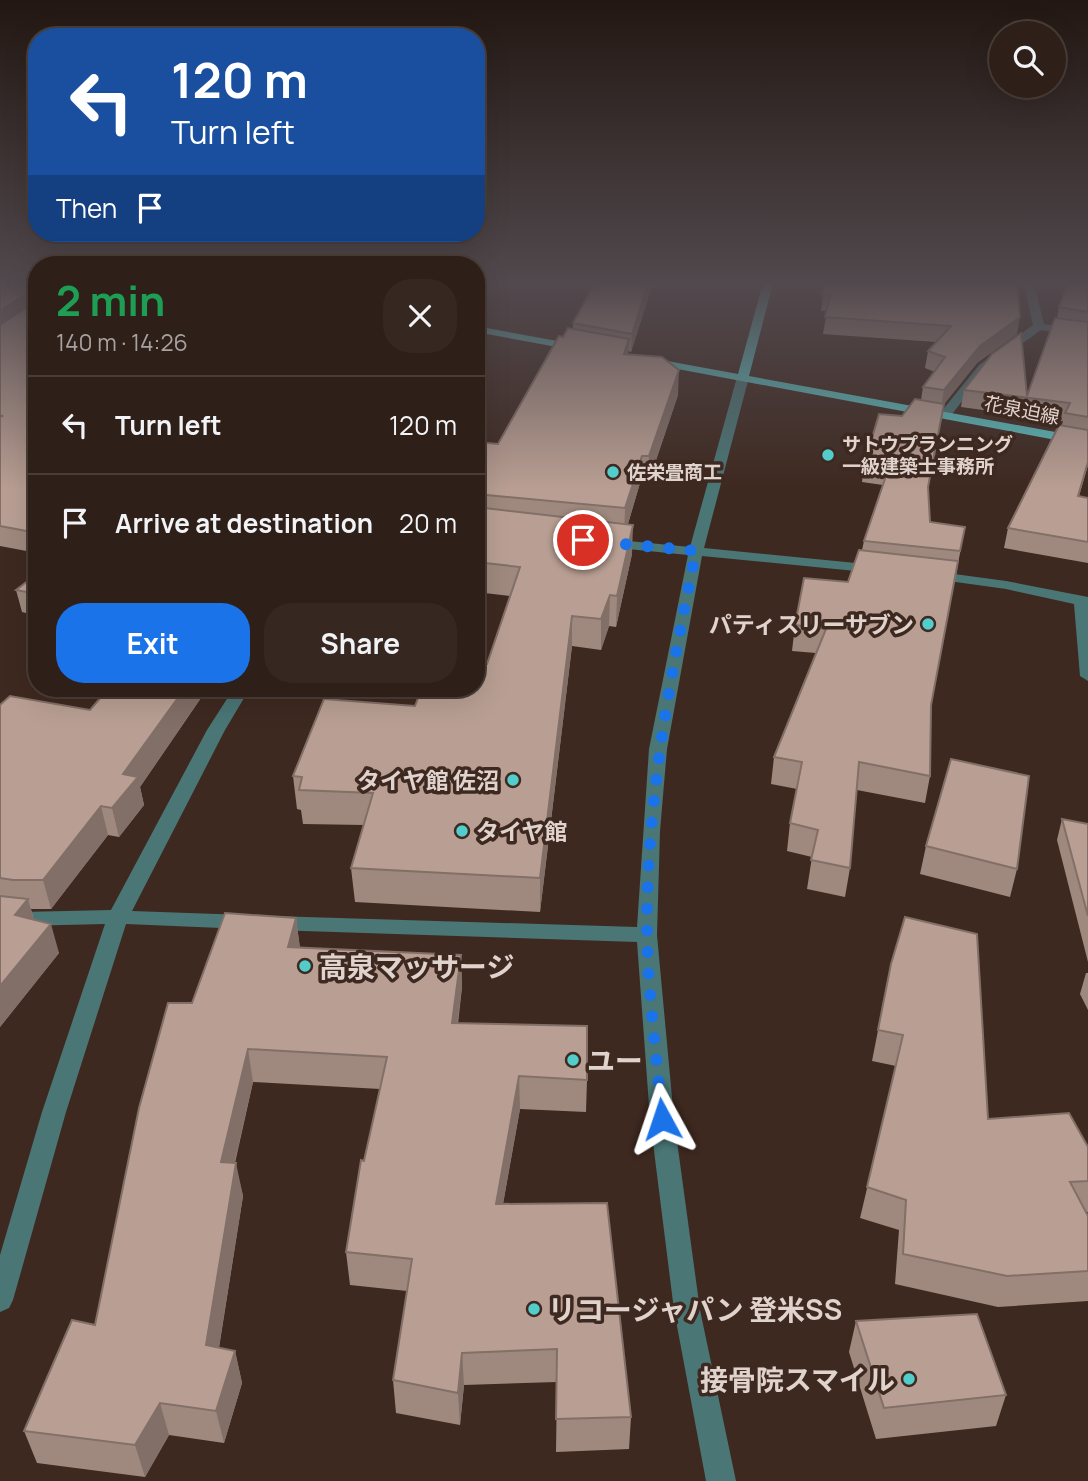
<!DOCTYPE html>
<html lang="en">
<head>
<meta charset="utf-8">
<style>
  body { margin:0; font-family:Manrope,"Noto Sans JP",sans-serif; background:#362721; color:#f1f3f6; height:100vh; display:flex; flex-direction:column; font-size:26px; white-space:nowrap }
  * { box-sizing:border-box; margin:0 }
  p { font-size:23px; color:#a7a2a2 }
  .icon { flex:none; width:38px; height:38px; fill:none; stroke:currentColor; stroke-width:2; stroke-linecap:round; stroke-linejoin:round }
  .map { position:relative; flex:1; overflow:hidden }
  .details { position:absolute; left:28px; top:256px; width:457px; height:441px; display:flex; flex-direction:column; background:#2e1f18; border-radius:28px; box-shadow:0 7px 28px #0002,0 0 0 2px #493d37 }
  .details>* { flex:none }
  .guide { position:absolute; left:28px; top:28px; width:457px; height:214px; border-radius:28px; box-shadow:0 7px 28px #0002,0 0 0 2px #493d37; background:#1a4fa0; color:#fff; overflow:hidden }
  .buttons { position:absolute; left:989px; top:21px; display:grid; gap:14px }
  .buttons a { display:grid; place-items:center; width:77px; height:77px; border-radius:50%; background:#2e1f18; box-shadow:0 7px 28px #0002,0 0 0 2px #493d37; font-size:35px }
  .pin { position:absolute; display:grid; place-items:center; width:60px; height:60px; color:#fff; margin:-30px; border:4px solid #fff; border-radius:50%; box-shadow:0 2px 7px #0007 }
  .me { position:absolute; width:77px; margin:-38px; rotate:355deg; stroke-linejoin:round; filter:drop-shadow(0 0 5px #0008) }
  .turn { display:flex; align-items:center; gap:24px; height:147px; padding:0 28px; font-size:32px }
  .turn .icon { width:91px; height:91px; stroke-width:2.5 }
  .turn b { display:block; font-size:49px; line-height:60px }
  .then { display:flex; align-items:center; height:66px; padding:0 28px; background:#0003; gap:14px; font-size:26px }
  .round { display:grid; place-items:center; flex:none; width:74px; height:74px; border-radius:28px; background:#362721 }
  .overview { display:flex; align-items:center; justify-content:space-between; height:119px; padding:0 28px }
  h1 { font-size:42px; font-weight:700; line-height:52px; color:#1e9e55 }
  .button { display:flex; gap:14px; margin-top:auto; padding:14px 28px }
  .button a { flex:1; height:80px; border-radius:28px; background:#1a73e8; color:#fff; font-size:28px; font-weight:700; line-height:80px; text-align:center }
  .button a+a { background:#362721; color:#f1f3f6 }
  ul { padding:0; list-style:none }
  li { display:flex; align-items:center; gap:21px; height:98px; padding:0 28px; border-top:2px solid #493d37 }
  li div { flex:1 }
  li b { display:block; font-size:26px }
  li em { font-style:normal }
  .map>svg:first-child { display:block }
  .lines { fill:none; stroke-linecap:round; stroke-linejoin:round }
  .minor { fill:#4a7676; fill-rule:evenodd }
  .major { fill:#5bbdbd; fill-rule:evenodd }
  .wall { fill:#9f897e }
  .shaded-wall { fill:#826f67 }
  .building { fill:#b99f93; stroke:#826f67; stroke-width:2 }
  .route { stroke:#1a73e8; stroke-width:12; stroke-dasharray:0 21.6 }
  .poi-dot { fill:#52cdcc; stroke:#3e2920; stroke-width:2.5 }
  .labels { text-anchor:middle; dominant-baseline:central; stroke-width:7; stroke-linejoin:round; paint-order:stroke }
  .far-street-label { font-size:19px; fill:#e0d2cc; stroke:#3e2920 }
  .far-poi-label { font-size:19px; font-weight:bold; fill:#e0d2cc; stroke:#3e2920; text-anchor:start }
  .poi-label { font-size:23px; font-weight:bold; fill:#e0d2cc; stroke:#3e2920; text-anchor:end }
  .near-poi-label { font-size:28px; font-weight:bold; fill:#e0d2cc; stroke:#3e2920; text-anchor:start }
</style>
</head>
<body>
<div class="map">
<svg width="1088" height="1481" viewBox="0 0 1088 1481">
  <rect width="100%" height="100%" fill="#3e2920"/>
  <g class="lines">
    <!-- minor -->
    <path class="minor" d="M487 283H498L476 300V292Z
      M1024 283H1034L1044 324 1088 331V337L1041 330 987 369 949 418H941V412L979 365 1033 325Z
      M743 374 749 377 704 548 876 565 883 569 876 573 702 556 667 749 660 831 657 935 674 1119 700 1310 736 1481H706L674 1310 650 1119 637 942 273 930 266 928 263 923 266 918 273 916 637 927 649 749 688 555 608 547 601 543 608 539 690 547 737 377Z
      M932 571 1006 581 1088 597V681L1080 676 1074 604 1006 589 927 578 925 575 927 572Z
      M234 688H250L225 730 132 911 245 915 252 917 255 922 252 927 245 929 126 924 66 1112 13 1300 9 1308 0 1312V1255L42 1112 105 924 21 926 0 922V908L21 912 111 910 207 730Z"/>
    <!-- major -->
    <path class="major" d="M763 283H773L749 376 1088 438V446L651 364 645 361 651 358 738 374Z
      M476 326 579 345 585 348 579 351 476 332Z"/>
  </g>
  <!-- wall -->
  <path class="wall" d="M0 283H37V553L0 546Z
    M653 283 631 352 628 351V354L678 395 648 484 640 483 628 524 632 554 616 627 609 626 601 650 572 646 540 912 355 902 351 868 364 825 303 824 301 810 297 809 293 776 487 664 510 596 476 592V442L498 444 563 337 573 328V323Z
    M825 283 1017 334 977 363 944 404 928 489 930 522 965 527 931 705 930 776 925 803 857 790 850 868 845 897 807 889 812 857 787 851 790 823 797 789 771 784 774 757 816 653 792 651 795 625 848 582 862 550 864 541 883 485 862 482 864 465 902 416 921 400 923 387 935 372 925 368 928 351 936 342 823 334 827 311H821Z
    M1088 283V465L1079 496 1088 498V563L1004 548 1008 528 1062 425 1063 421 961 407 964 390 1027 396 1057 318 1059 307Z
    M37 574V616L22 612 16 590Z
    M203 695 140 787 144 805 119 837 108 835 51 909H31L34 920 59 953 0 1027V705L90 710Z
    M1062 819 1088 824V962L1057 840Z
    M926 846 1017 869 1010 897 920 874Z
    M296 918 300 948 461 955 462 987 458 1024 587 1080 586 1112 520 1109 503 1204 631 1417 629 1449 556 1452 557 1382 464 1385 460 1425 396 1413 393 1380 407 1291 350 1285 346 1252 380 1089 253 1082 235 1163 243 1196 219 1348 235 1351 242 1383 224 1443 169 1435 145 1477 37 1463 24 1431 95 1325 192 1003Z
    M891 964 988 1119 1088 1147V1212H1086L1088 1216V1301L998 1307 895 1284 899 1230 860 1218 896 1066 872 1061Z
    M1086 973H1088V1010L1080 994Z
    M856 1321 1006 1395 996 1426 876 1439 849 1352Z"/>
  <!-- shaded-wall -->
  <path class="shaded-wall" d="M648 283H653L631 352 632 334Z
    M34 289 37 304 0 332V311Z
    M1020 317 1017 334 977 363 941 408 944 390 980 346Z
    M629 339 628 363 624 354Z
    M679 370 678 395 648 484 649 456Z
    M642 456 640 483 624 537 625 508Z
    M633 525 632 554 616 627 617 596Z
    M610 595 609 626 601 650V619Z
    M572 616V646L540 912V878Z
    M185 688H202L203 695 140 787 144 805 119 837 112 808 123 774Z
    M101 806 108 835 51 909 43 880Z
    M28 899 36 928 15 915Z
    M296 918 300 950 288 947Z
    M51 924 59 953 0 1027V986Z
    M461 955 462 987 453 1056 452 1023Z
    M248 1049 253 1082 227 1195 221 1162Z
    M519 1076 520 1109 497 1237 496 1204Z
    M236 1163 243 1196 214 1378 206 1345Z
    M235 1351 242 1383 224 1443 216 1411Z
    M462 1353 464 1385 460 1425 458 1393Z
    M160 1403 169 1435 145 1477 135 1445Z"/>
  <!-- building -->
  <path class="building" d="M0 283H37V533L0 526V417L2 416 0 415V325L35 302 34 289 0 311Z
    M595 283H648L632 334 573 323Z
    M825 283H1017L1020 317 980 346 944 390 923 387 945 357 928 351 951 326 825 317 830 295 822 294Z
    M1068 283H1088V312L1059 307Z
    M1055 318 1088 322V417L1065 413 1070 403 964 390 992 354 1021 333 1027 396Z
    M568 328 629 339 624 354 662 357 679 370 649 456H642L625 508 476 494V442L498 444 559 336 563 337Z
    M915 399 944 404 928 487 930 522 965 527 960 551 864 541 889 467 864 465 879 414 902 416Z
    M1059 425 1088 430V462L1078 496 1088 498V542L1008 528Z
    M476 507 633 525 617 596 610 595 601 619 572 616 540 878 351 868 373 793 299 790 302 777 293 776 324 699 415 706 422 688H476V664H487L520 567 476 562Z
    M859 550 958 561 931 705 930 776 859 762 850 868 811 860 818 830 790 823 802 762 774 757 826 629 795 625 804 578 848 582Z
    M37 574V594L16 590Z
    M109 688H185L123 774 138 777 112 808 101 806 43 880H13L0 878V705L10 696 90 710Z
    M951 759 1029 776 1017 869 926 846Z
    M1062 819 1088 824V916Z
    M0 896 28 899 15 915 51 924 0 986Z
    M225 913 296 918 288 947 461 955 452 1023 587 1026V1080L519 1076 496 1204 607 1203 631 1417 556 1419 557 1349 462 1353 458 1393 393 1380 412 1259 346 1252 361 1160 364 1161 387 1057 248 1049 221 1162 236 1163 206 1345 235 1351 216 1411 160 1403 135 1445 24 1431 72 1320 95 1325 139 1108 168 1003H192Z
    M905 917 977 934 988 1119 1069 1113 1088 1147V1181L1070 1182 1088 1216V1271L1007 1276 903 1254 906 1200 867 1187 903 1035 878 1030 891 964Z
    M977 1314 1006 1395 884 1408 856 1321Z"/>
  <!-- sky -->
  <linearGradient id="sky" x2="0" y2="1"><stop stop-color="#221712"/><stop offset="0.58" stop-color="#52494e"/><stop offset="1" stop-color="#52494e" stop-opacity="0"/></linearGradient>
  <rect width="1088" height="490" fill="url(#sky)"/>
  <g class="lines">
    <!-- route -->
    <path class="route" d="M583 540 696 551C670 679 646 802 647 934 648 995 657 1058 662 1119"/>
  </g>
  <!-- markers -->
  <g class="poi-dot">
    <circle cx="828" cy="455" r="7"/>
    <circle cx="613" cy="472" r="7"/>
    <circle cx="928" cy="624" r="7"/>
    <circle cx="513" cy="780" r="7"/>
    <circle cx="462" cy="831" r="7"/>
    <circle cx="305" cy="966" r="7"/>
    <circle cx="573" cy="1060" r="7"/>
    <circle cx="534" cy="1309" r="7"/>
    <circle cx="909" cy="1379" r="7"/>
  </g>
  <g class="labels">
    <!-- far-street labels -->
    <g class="far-street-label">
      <text transform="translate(1022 410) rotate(11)">花泉迫線</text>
    </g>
    <!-- far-poi labels -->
    <g class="far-poi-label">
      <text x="842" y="444">サトウプランニング<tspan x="842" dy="22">一級建築士事務所</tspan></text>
      <text x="627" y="472">佐栄畳商工</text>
    </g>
    <!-- poi labels -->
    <g class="poi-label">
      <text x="914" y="624">パティスリーサブン</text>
      <text x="499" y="780">タイヤ館 佐沼</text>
      <text x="476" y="831" text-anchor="start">タイヤ館</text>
    </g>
    <!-- near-poi labels -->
    <g class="near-poi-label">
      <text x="319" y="966">高泉マッサージ</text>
      <text x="587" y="1060">ユー</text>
      <text x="548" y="1309">リコージャパン 登米SS</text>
      <text x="895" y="1379" text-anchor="end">接骨院スマイル</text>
    </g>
  </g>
</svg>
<div class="buttons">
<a><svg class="icon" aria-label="search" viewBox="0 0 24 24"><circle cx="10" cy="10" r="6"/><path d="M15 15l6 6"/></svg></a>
</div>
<div class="pin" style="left:583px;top:540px;background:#d93025"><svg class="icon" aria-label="arrive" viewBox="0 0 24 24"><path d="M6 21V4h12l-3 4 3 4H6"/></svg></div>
<svg class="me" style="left:662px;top:1119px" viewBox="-20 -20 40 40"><path d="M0-17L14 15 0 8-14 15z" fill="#1a73e8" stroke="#fff" stroke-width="4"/></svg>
<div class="guide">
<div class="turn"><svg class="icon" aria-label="left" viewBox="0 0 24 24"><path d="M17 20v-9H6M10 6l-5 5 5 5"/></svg><div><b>120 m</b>Turn left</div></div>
<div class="then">Then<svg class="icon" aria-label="arrive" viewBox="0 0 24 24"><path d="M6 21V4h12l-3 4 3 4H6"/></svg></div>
</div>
<section class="details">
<div class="overview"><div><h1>2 min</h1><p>140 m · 14:26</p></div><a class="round"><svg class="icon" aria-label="close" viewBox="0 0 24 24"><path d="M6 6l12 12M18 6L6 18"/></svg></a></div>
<ul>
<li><svg class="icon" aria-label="left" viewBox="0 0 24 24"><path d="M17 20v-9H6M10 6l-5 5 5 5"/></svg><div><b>Turn left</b></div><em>120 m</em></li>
<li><svg class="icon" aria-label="arrive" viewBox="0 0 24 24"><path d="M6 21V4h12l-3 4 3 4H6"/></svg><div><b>Arrive at destination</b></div><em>20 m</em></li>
</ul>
<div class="button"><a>Exit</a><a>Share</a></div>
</section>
</div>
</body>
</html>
